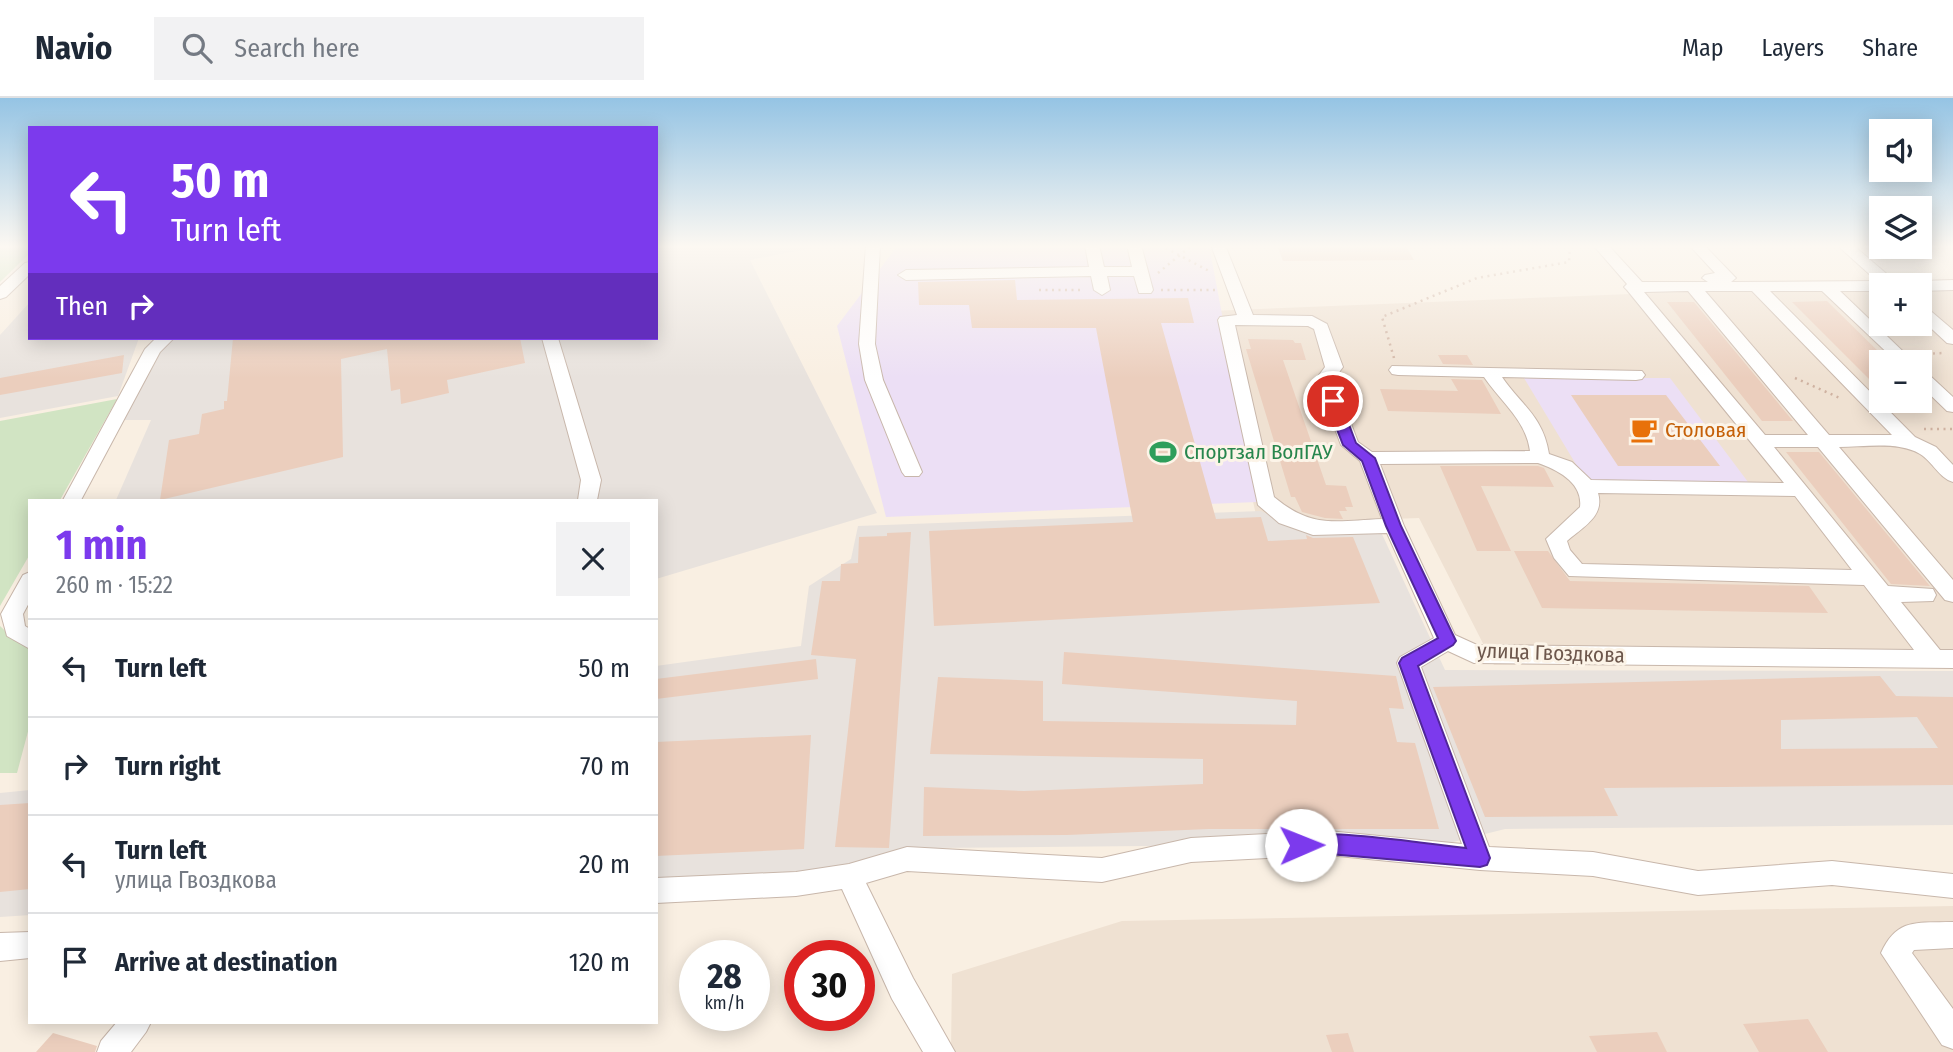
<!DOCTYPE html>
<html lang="en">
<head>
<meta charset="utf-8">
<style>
  body { margin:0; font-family:"Fira Sans Condensed",sans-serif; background:#f2f2f3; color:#1f2937; height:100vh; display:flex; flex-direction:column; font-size:26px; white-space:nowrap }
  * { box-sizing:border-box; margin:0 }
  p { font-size:23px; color:#747a83 }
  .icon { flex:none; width:38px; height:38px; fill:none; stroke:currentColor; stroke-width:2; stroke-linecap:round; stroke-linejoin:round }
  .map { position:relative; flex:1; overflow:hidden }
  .side { position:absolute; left:28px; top:401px; width:630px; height:525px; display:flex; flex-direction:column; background:#fff; border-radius:0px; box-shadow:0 4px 18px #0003 }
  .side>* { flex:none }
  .banner { position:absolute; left:28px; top:28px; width:630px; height:214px; border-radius:0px; box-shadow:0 4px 18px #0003; background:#7c3aed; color:#fff; overflow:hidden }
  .fabs { position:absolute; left:1869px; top:21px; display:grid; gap:14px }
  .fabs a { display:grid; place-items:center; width:63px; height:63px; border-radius:0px; background:#fff; box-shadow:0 4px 18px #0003; font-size:35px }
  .speed { position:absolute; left:679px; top:842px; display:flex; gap:14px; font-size:35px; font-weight:700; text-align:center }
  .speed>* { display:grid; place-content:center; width:91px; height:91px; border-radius:50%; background:#fff; box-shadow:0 4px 18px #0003; line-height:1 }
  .speed small { font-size:18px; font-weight:400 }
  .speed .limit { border:10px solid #d22; background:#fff; color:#111 }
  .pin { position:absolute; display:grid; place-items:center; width:60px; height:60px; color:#fff; margin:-30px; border:4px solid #fff; border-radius:50%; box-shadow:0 2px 7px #0007 }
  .me { position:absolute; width:77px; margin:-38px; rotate:89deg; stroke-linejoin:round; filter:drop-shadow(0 0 5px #0008) }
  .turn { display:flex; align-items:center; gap:24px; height:147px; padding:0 28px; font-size:32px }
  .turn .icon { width:91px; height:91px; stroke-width:2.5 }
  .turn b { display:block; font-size:49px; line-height:60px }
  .then { display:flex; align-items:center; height:66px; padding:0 28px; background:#0003; gap:14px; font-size:26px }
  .round { display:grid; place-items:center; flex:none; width:74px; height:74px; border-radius:0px; background:#f2f2f3 }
  .overview { display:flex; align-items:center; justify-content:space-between; height:119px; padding:0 28px }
  h1 { font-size:42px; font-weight:700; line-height:52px; color:#7c3aed }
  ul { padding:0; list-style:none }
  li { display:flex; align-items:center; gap:21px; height:98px; padding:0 28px; border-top:2px solid #e0e1e3 }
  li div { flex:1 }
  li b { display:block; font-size:26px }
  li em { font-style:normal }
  header { display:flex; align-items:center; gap:42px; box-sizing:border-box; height:98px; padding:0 35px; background:#fff; border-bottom:2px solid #e0e1e3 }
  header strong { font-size:33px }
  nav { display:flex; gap:38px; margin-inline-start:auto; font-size:24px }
  .search { width:490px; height:63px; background:#f2f2f3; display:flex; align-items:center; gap:18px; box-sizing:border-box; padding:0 24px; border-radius:0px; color:#747a83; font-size:26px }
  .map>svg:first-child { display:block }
  .residential { fill:#efe1d2; fill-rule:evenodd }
  .industrial { fill:#e8e2dd }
  .education { fill:#ecdff5 }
  .green { fill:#d1e4c3 }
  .building { fill:#ebcebd; fill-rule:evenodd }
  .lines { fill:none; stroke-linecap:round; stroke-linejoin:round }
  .minor-casing { stroke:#c8b7ab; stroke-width:2 }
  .path { stroke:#cfb2a1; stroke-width:2.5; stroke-dasharray:2 4.5; stroke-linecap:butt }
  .minor { fill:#fff; fill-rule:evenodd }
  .route { fill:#7c3aed; stroke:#51269a; stroke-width:2 }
  .labels { text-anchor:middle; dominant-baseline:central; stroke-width:6; stroke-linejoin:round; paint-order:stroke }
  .food-label { font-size:21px; fill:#c56008; stroke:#fcf4e8; text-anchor:start }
  .leisure-label { font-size:21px; fill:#27864d; stroke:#fcf4e8; text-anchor:start }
  .street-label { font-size:21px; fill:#6d574c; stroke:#fcf4e8 }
</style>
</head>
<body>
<header>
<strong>Navio</strong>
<div class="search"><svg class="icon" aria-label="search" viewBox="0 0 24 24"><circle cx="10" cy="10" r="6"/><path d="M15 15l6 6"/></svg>Search here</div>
<nav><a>Map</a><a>Layers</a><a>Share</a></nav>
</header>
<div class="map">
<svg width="1953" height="954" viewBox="0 0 1953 954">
  <rect width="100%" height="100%" fill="#f9efe2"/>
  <!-- residential -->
  <path class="residential" d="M1953 183V560L1494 567 1419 420 1258 426 1211 213ZM1881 187H1920V226H1881ZM1881 264H1920V303H1881Z
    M1953 808V954H951L952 876 1122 823Z"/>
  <!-- industrial -->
  <path class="industrial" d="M656 147H810L812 150 750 162 877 415 656 481V402H116L151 322H119L158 251 172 240H656Z
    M30 204V240H139L118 298 0 320V237Z
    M1261 413 1308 435 1381 434 1445 572 1953 573V727L1505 731 1449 745 932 750 825 772 656 782V568L801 548 809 488 851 461 858 428Z
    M30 692V817L0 819V695Z"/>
  <!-- education -->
  <path class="education" d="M898 147H1209L1257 404 886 419 837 228Z
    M1524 280H1670L1748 384 1586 383Z"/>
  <!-- green -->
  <path class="green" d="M30 147V155L0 184V151Z
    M117 301 60 402H30V456L0 508V323Z
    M0 528 17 544 30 547V626L17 675H0Z"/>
  <!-- building -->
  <path class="building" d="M1277 147H1405L1414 162 1283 163Z
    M1015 182 1017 202 1188 200 1194 225H1161L1216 421 1261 419 1268 443 1307 441 1306 437 1313 440 1353 439 1380 505 934 528 929 433 1133 424 1096 230H972L969 207H919L918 184Z
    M1827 203 1881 256V293L1792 204Z
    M1667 204H1694L1793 323H1762Z
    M233 240H520L525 265 447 282 449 295 401 306 400 291 391 293 387 251 341 261 343 359 160 402 169 342 199 336 202 316 224 311V303H227Z
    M1248 241 1293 242 1295 245H1301L1306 262H1283L1326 387 1346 388 1353 409H1345L1347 413H1339L1343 421 1325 420 1302 414 1295 399H1291L1246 251H1251Z
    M124 257 122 275 0 297V280Z
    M1438 257H1467L1473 267 1443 266Z
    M1451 281 1482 282 1501 316 1388 313 1380 291 1458 293Z
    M1571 297H1666L1720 368H1618Z
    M1786 354H1819L1930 488 1891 486Z
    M1440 368H1538L1544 370 1554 389 1481 388 1511 453H1477Z
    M911 434 889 750 835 749 856 561 811 557 822 483H840L841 466 858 465 859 439 887 438V435Z
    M1514 453H1548L1570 483 1809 488 1828 515 1542 510Z
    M1064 554 1396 578 1404 611 1389 610 1397 644 1415 645 1439 731H1209L1067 737 923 738 924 689 1024 693 1203 686V661L930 656 938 579 1043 583V623L1296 627 1297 603 1062 586Z
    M816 561 818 581 656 601V581Z
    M1880 578 1896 598 1953 599V687L1604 690 1618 718 1485 719 1433 589ZM1917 619 1938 650 1781 651V622Z
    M811 637 804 751 656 758V644Z
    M30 705V791L0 794V707Z
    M1808 921 1828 954H1759L1743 926Z
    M1657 934 1667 954H1597L1589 938Z
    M53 935 97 948 95 954H36Z
    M1348 935 1354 954H1332L1326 937Z"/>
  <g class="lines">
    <!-- minor casing -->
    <g class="minor-casing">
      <path id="minor" d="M866 147H880L875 246 883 282 922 374 919 378H905L902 374 865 282 859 246Z
        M1085 147H1099L1104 169H1132L1127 147H1141L1153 192 1151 195H1139L1134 178H1107L1110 192 1102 197 1094 192 1091 178 906 182 898 177 906 172 1089 169Z
        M1211 147H1225L1253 217 1312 218 1327 226 1343 269 1334 281 1358 344 1372 354 1530 353C1526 322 1501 304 1484 279L1398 277 1392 276 1389 272 1392 268 1642 273 1645 277 1642 281 1636 282 1502 279C1521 307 1543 318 1549 356L1572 364 1591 382 1784 385 1627 192 1624 189 1627 186 1593 147H1608L1642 184H1708L1702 180 1705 177 1715 175 1689 147H1704L1733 177 1736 180 1731 184 1877 183 1837 147H1853L1896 184 1899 187H1881V193H1840L1914 264H1897L1822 193H1770L1915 339 1936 349 1953 367V384C1939 380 1933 364 1920 356 1898 343 1864 349 1839 349L1953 482V504L1945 502 1818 349H1774L1888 488 1933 491 1936 497 1933 503 1901 504 1940 552H1953V570L1474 565 1448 553 1421 569 1489 749 1593 754 1698 773 1832 763 1953 776V800L1832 787 1698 797 1593 778 1480 772 1328 757 1191 764 1102 784 907 773 866 785 913 880 955 954H923L892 901 842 791 796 798 656 805V780L796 774 849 766 907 749 1102 760 1191 740 1328 733 1462 746 1397 565 1400 559 1434 540 1387 435 1313 437 1279 425 1258 407 1218 222 1220 219 1237 217ZM1688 193 1808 337H1765L1644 194ZM1705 193H1752L1892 337H1829ZM1235 227 1308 228 1314 231 1325 269 1316 281 1341 347 1360 363 1382 421C1336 423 1312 431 1274 399ZM1538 365C1558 372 1583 385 1580 409L1546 441 1554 460 1569 478 1864 487 1914 552 1477 547 1455 537 1404 428 1380 366ZM1598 395 1795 398 1852 472 1582 466 1570 452 1567 443C1583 429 1605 418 1598 395Z
        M30 164V176L6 199 0 201V188L25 165Z
        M1953 182V192L1920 193V187H1913L1920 183Z
        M1920 207 1926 209 1953 232V246L1947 245 1920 220Z
        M156 240H174L160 254 81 402H63L145 251Z
        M542 240H558L601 382 597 402H578L581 382Z
        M1920 273 1926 274 1953 299V314L1947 313 1920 287Z
        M30 474V503L23 516 25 528 30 531V551L7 538 1 516 23 477Z
        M1953 824V850L1914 852 1912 855 1953 911V951L1942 947 1881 855C1897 819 1919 825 1953 824Z
        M30 834V860L0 863V835Z
        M117 924H151L146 934 131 954H97L101 943Z"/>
    </g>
    <!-- path -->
    <path class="path" d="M1160 147 1211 174
      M1158 175 1192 147
      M1039 192H1083
      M1161 192H1216
      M1920 256 1944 255
      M1394 260 1382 219 1477 180 1569 164 1570 147
      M1795 280 1842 301
      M1924 331H1953"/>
    <!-- minor -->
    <use href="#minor" class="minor"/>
  </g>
  <!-- sky -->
  <linearGradient id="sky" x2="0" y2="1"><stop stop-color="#95c4e4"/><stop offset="0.53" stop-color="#fcf8f2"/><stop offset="1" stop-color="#fcf8f2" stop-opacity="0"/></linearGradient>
  <rect width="1953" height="280" fill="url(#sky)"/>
  <!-- route -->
  <path class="route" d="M1333 299 1340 303 1356 345 1375 360 1401 428 1456 543 1453 547 1418 568 1490 760 1487 767 1480 769 1294 753 1291 747 1294 740C1325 729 1428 746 1466 750L1399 565 1402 560 1438 540 1386 428 1362 363 1343 347 1326 303Z"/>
  <!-- icons -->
  <defs>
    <g id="cafe-bare" transform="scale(2.1)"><path d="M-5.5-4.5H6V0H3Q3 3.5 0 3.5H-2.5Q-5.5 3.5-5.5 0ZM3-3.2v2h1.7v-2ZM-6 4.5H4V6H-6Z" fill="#e8710a" stroke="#fcf4e8" stroke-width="2.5" paint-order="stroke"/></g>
    <g id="stadium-bare" transform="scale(2.1)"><path d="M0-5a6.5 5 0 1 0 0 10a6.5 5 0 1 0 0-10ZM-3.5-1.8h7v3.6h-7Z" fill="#2e9e5b" stroke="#fcf4e8" stroke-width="2.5" paint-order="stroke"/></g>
  </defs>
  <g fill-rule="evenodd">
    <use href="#cafe-bare" x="1644" y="332"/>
    <use href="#stadium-bare" x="1163" y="354"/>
  </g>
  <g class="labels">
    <!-- food labels -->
    <g class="food-label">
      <text x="1665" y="332">Столовая</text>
    </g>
    <!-- leisure labels -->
    <g class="leisure-label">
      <text x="1184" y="354">Спортзал ВолГАУ</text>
    </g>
    <!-- street labels -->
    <g class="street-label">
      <text transform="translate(1551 555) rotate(2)">улица Гвоздкова</text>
    </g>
  </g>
</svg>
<div class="fabs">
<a><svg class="icon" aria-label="sound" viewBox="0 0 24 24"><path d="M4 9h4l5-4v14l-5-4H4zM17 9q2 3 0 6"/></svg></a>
<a><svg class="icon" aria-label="layers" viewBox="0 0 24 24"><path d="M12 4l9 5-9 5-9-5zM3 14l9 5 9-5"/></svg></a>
<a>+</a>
<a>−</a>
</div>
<div class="speed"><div>28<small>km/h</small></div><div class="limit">30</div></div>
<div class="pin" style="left:1333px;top:303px;background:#d93025"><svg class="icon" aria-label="arrive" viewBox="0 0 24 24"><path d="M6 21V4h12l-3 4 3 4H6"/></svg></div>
<svg class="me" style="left:1301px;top:747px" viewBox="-20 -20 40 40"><circle r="19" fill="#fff"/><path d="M0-13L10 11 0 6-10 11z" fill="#7c3aed"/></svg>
<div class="banner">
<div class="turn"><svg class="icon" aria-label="left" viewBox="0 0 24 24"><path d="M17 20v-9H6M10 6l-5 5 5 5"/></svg><div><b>50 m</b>Turn left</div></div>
<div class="then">Then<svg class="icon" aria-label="right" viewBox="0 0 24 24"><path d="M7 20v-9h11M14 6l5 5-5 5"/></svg></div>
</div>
<section class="side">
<div class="overview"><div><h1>1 min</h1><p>260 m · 15:22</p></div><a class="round"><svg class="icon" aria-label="close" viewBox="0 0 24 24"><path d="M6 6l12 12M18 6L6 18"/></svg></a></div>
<ul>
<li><svg class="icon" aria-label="left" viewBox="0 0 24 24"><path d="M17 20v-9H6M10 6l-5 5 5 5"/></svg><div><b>Turn left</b></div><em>50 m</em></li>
<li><svg class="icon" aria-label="right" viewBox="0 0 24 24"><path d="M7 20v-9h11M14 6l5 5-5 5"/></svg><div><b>Turn right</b></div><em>70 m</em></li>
<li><svg class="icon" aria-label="left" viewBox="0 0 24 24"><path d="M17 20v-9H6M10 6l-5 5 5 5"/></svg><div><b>Turn left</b><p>улица Гвоздкова</p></div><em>20 m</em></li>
<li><svg class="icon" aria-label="arrive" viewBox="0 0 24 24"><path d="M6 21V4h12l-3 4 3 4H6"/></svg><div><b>Arrive at destination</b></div><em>120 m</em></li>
</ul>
</section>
</div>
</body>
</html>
